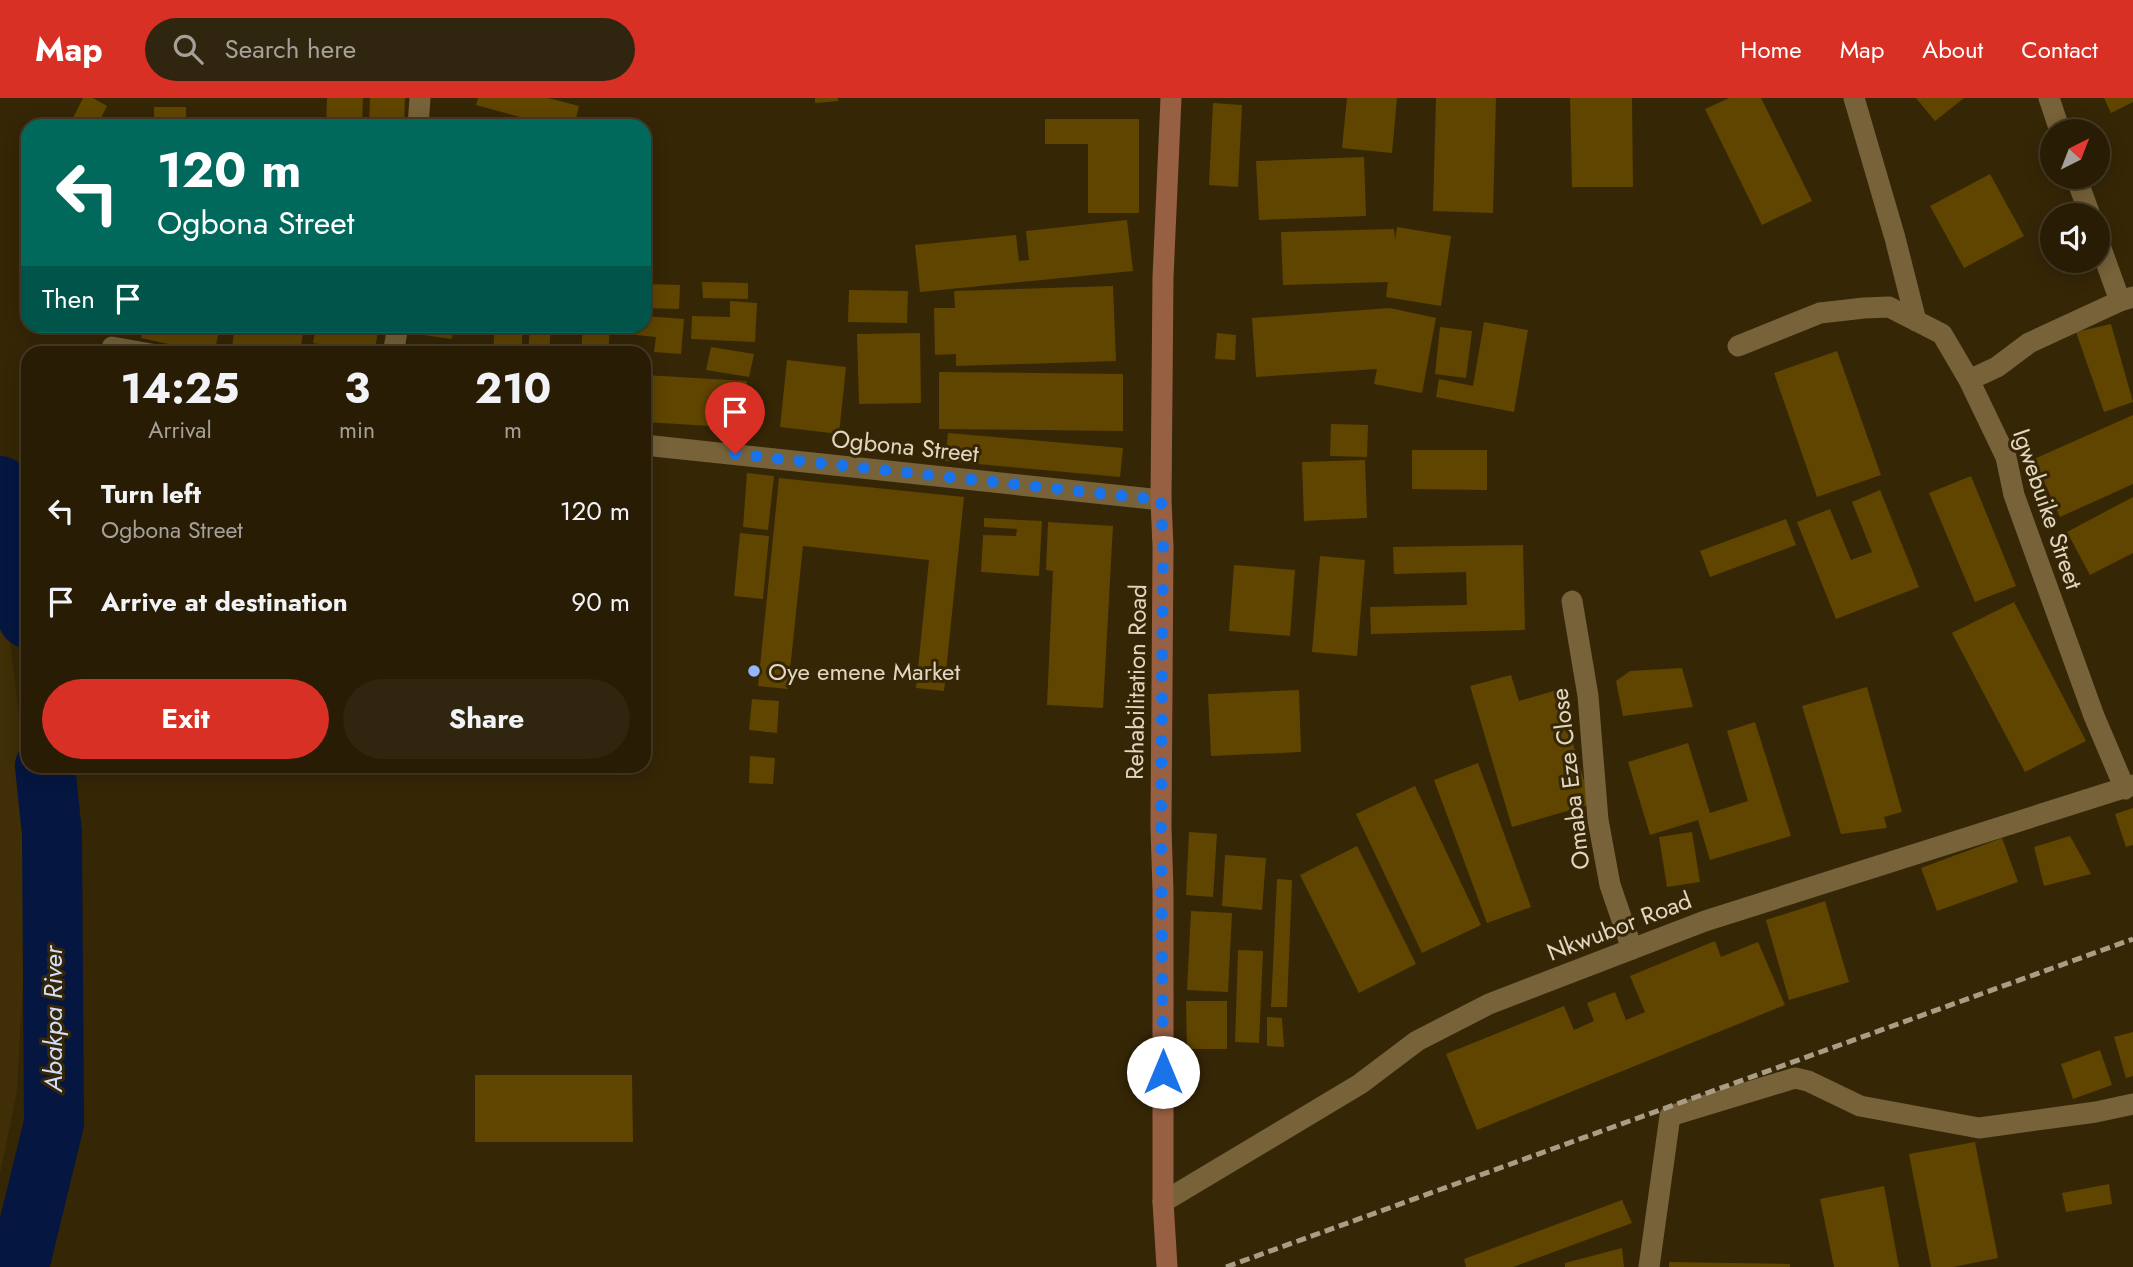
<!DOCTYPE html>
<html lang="en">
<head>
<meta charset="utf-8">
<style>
  body { margin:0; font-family:Jost,sans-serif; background:#30250e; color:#f1f3f6; height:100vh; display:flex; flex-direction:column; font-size:26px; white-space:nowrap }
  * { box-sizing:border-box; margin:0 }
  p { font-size:23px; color:#a5a19a }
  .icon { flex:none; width:38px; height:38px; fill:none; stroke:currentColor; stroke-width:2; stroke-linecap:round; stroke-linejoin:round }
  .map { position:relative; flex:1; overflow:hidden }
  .panel { position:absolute; left:21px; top:248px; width:630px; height:427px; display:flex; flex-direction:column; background:#281c04; border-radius:21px; box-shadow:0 4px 18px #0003,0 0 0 2px #443a26 }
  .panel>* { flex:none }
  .hud { position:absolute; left:21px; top:21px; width:630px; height:214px; border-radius:21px; box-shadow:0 4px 18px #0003,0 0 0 2px #443a26; background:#00695c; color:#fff; overflow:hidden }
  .needle { width:46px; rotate:42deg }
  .fabs { position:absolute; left:2040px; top:21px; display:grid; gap:14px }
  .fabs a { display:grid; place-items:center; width:70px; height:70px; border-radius:50%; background:#281c04; box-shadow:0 4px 18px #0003,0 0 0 2px #443a26; font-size:35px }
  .pin { position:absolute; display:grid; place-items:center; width:60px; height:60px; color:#fff; margin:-72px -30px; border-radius:50% 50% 50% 0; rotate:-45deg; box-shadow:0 0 7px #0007 }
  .pin .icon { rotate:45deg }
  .me { position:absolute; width:77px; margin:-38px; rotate:0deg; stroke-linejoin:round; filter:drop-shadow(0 0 5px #0008) }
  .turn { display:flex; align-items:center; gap:24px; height:147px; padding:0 21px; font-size:32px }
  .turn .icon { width:91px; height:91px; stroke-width:2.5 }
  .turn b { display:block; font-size:49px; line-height:60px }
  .then { display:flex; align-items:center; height:66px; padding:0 21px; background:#0003; gap:14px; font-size:26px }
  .eta { display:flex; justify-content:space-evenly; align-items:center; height:119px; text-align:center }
  .eta b { font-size:42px; font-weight:700; line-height:49px }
  .action { display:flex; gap:14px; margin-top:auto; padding:14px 21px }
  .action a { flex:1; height:80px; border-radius:42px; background:#d93025; color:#fff; font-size:28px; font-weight:700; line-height:80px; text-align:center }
  .action a+a { background:#30250e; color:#f1f3f6 }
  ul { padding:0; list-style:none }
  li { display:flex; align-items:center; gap:21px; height:91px; padding:0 21px }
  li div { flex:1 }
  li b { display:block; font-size:26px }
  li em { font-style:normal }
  header { display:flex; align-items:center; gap:42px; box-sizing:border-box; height:98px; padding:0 35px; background:#d93025; color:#fff }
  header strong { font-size:33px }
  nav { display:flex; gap:38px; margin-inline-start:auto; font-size:24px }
  .search { width:490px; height:63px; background:#30250e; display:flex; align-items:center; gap:18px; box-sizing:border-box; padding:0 24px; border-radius:38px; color:#a5a19a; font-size:26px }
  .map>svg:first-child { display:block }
  .built { fill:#3f2e06 }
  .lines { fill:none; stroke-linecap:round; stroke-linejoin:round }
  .river { stroke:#051640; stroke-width:60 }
  .building { fill:#604501 }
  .minor { stroke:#776239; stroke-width:21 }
  .tertiary { stroke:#776239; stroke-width:21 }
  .secondary { stroke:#986043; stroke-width:21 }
  .rail { stroke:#aa9d85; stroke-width:5; stroke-dasharray:10 5; stroke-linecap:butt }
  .route { stroke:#1a73e8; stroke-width:12; stroke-dasharray:0 21.6 }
  .poi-dot { fill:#93b7fd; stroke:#352606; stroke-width:2.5 }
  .labels { text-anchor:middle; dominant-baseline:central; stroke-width:6; stroke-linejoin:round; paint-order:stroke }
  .street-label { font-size:24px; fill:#e2d6c1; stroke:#352606 }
  .poi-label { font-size:24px; fill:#e2d6c1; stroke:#352606; text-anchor:start }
  .water-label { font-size:26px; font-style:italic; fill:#cedefc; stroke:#352606 }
</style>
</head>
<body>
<header>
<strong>Map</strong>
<div class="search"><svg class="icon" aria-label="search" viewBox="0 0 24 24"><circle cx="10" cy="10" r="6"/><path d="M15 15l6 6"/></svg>Search here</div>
<nav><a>Home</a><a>Map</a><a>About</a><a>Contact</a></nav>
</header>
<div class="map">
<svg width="2133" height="1169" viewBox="0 0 2133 1169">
  <rect width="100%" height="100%" fill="#352606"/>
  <!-- built -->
  <path class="built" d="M0 455 21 635 27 813 17 993 0 1077Z"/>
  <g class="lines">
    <!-- river -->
    <path class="river" d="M0 388 18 431 28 520
      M19 1169 54 1025 52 736 45 668"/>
  </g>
  <!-- building -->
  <path class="building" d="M83 0H93L107 8 97 28H79L71 24Z
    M327 0H363L362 28H326Z
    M370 0H405L404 28H369Z
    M478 0H548L579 8 574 28H553L476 7Z
    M815 0H838V3L815 5Z
    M1347 0H1397L1392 55 1342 50Z
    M1436 0H1496L1493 115 1433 113Z
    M1570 0H1632L1633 89H1572Z
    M1729 0H1761L1812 103 1762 127 1705 11Z
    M1916 0H1964L1935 23Z
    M2104 0H2133V4L2111 15Z
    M1213 5 1242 7 1238 89 1209 87Z
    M154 9H186V28H154Z
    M1045 21H1139V115H1088V46H1045Z
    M1364 59 1366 118 1259 122 1256 63Z
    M1990 76 2024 138 1964 170 1930 108Z
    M1127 122 1133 173 920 194 915 147 1016 137 1019 163 1029 162 1026 133Z
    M1397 129 1451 138 1441 208 1386 199 1388 184 1283 187 1281 134 1394 131 1395 142Z
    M702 184 748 185V201L703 200Z
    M644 186 680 187 679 211 644 210Z
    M1113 188 1116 263 956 268V256L935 257 934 210H955L954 193Z
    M849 192 908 193 907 225 848 224Z
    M730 203 757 205 755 244 691 241 692 218 730 219Z
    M1390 210 1436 220 1422 295 1374 286 1377 271 1256 279 1252 220Z
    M644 218 684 221 681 256 654 254 656 239 618 235 619 228H644Z
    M1484 224 1528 232 1514 314 1436 299 1439 281 1473 288Z
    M2111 226 2133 304 2104 314 2076 234Z
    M144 228H220L214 256 141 240Z
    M235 228H304L300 256H231Z
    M316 228H379L374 256H332L333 249 313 245Z
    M425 228H453L452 241 423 237Z
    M495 228H523L521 256H461L462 250 493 253Z
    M530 228H551L549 256H528Z
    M583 228H610L608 256H581Z
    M1440 229 1472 233 1466 280 1435 276Z
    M920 235 921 305 859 306 857 236Z
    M1217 235 1236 237 1235 262 1215 261Z
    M421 248H455V256H421Z
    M616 249 641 251V256H616Z
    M711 249 754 256 749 279 706 272Z
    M1837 253 1881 377 1817 399 1774 275Z
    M787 262 846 269 839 336 780 329Z
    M939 274 1123 276V333L939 331Z
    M644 277 747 283 744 330 644 324Z
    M2133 317V386L2060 419 2034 361Z
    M1331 326 1368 327 1367 359 1330 358Z
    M948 335 1123 350 1120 379 945 363Z
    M1412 352H1487V392L1412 391Z
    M1365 362 1367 420 1304 423 1302 364Z
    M747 375 774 378 768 432 743 429Z
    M1971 378 2016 488 1975 504 1929 395Z
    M779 380 964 399 944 593 916 590 929 462 803 448 788 591 758 588Z
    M1880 392 1919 489 1836 521 1797 424 1830 411 1851 462 1872 454 1852 404Z
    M2133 399V455L2090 477 2067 434Z
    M984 420 1042 423 1039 478 981 474 983 437 1016 438 1017 431 984 429Z
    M1786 421 1796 447 1710 479 1700 453Z
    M1048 424 1113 428 1103 610 1047 607 1053 473 1046 472Z
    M740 435 769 438 763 501 734 498Z
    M1523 447 1525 532 1371 536 1370 509 1467 507 1466 474 1394 476 1393 449Z
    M1320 458 1365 462 1357 558 1312 554Z
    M1234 467 1295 472 1290 538 1229 533Z
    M2014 504 2086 643 2025 674 1952 535Z
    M1682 570 1693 609 1623 618 1616 583 1630 573Z
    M1511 577 1519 603 1557 592 1591 706 1512 729 1470 588Z
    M1867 589 1902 714 1884 719 1887 730 1841 736 1802 608Z
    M1299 592 1301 654 1211 658 1208 596Z
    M752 601 779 603 777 635 749 632Z
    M1755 624 1791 738 1710 762 1698 722 1650 737 1628 664 1688 645 1710 715 1748 703 1727 633Z
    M750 658 775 660 773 686 749 685Z
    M1478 665 1531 809 1487 825 1434 682Z
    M1415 688 1481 827 1422 855 1356 716Z
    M2133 710V747L2126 749 2115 716Z
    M1189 734 1217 736 1213 799 1186 797Z
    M1692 734 1700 784 1667 789 1659 739Z
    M2070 738 2091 776 2044 788 2034 749Z
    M2002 740 2018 784 1937 813 1921 770Z
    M1357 748 1416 866 1359 895 1300 777Z
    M1225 757 1266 760 1262 812 1222 808Z
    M1277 781 1292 782 1287 909H1271Z
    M1825 803 1849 884 1789 902 1766 822Z
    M1191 813 1232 815 1228 894 1187 892Z
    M1715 843 1721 859 1758 844 1785 907 1477 1032 1446 956 1564 908 1574 932 1594 923 1587 905 1615 894 1626 922 1645 914 1630 878Z
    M1238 852 1263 853 1259 945 1235 944Z
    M1186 903H1227V951H1187Z
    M1267 919 1282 920 1284 949 1267 948Z
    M2133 934V978L2126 980 2114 939Z
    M2100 952 2112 987 2073 1001 2061 966Z
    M475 977H632L633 1044H475Z
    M1975 1044 1998 1160 1953 1169H1931L1909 1056Z
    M2109 1086 2112 1106 2066 1114 2062 1095Z
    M1884 1088 1899 1169H1834L1820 1101Z
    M1622 1102 1632 1125 1513 1169H1466L1464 1161Z
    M1622 1150 1624 1169H1565V1165Z
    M1669 1164 1790 1166V1169H1669Z"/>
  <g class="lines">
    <!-- minor -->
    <path class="minor" d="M1854 0 1895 140 1916 223
      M2049 0 2060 33
      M418 28 420 0
      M2076 79 2090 117
      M2098 142 2120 203
      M1738 248 1820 215 1864 210 1889 209 1942 236 1969 282 2006 359 2014 397 2094 618 2125 691
      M112 249 151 256
      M393 256 398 228
      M1969 282 1997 269 2029 245 2120 203 2133 199
      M644 347 1161 402
      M1572 503 1588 598 1598 722 1610 787 1632 851
      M1649 1169 1670 1018 1795 980 1808 983 1860 1008 1979 1030 2096 1014 2133 1006"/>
    <!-- tertiary -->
    <path class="tertiary" d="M1163 1104 1360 986 1417 943 1489 906 1705 823 2133 687"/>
    <!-- secondary -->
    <path class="secondary" d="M1167 1169 1163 1104V793L1161 729 1163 449 1161 402 1163 179 1171 0"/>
    <!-- rail -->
    <path class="rail" d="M1226 1169 2133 841"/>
  </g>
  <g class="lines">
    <!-- route -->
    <path class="route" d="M735 356 1161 402 1163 449 1161 729 1163 974"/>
  </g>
  <!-- markers -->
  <circle class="poi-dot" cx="754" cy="573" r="7"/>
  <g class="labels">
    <!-- street labels -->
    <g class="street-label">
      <text transform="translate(905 348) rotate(6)">Ogbona Street</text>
      <text transform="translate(2048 411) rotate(71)">Igwebuike Street</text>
      <text transform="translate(1136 584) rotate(-89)">Rehabilitation Road</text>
      <text transform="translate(1570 681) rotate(-97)">Omaba Eze Close</text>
      <text transform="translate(1619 828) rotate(-21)">Nkwubor Road</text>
    </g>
    <!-- poi labels -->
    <g class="poi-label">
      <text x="768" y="573">Oye emene Market</text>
    </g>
    <!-- water labels -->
    <g class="water-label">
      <text transform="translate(53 921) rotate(-90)">Abakpa River</text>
    </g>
  </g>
</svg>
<div class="fabs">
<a><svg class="needle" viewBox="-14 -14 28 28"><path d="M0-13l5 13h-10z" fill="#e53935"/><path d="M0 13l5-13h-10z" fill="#a5a19a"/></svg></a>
<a><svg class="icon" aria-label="sound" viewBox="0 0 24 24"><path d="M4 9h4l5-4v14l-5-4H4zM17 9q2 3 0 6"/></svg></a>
</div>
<div class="pin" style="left:735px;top:356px;background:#d93025"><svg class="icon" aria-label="arrive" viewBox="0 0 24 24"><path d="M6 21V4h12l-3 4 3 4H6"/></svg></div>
<svg class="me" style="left:1163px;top:974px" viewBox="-20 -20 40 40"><circle r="19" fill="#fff"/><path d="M0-13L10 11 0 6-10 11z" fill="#1a73e8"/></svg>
<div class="hud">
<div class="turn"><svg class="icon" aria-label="left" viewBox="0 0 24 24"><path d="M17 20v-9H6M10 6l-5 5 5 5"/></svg><div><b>120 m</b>Ogbona Street</div></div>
<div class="then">Then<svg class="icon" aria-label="arrive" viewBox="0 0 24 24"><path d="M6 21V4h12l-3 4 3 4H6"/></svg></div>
</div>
<section class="panel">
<div class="eta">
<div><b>14:25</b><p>Arrival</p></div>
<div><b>3</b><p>min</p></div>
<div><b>210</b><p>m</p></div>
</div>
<ul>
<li><svg class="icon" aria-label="left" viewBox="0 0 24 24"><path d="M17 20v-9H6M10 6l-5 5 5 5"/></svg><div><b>Turn left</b><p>Ogbona Street</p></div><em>120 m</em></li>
<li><svg class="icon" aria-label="arrive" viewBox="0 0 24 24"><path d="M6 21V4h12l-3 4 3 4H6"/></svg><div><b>Arrive at destination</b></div><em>90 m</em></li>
</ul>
<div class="action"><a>Exit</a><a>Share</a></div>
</section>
</div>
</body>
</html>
